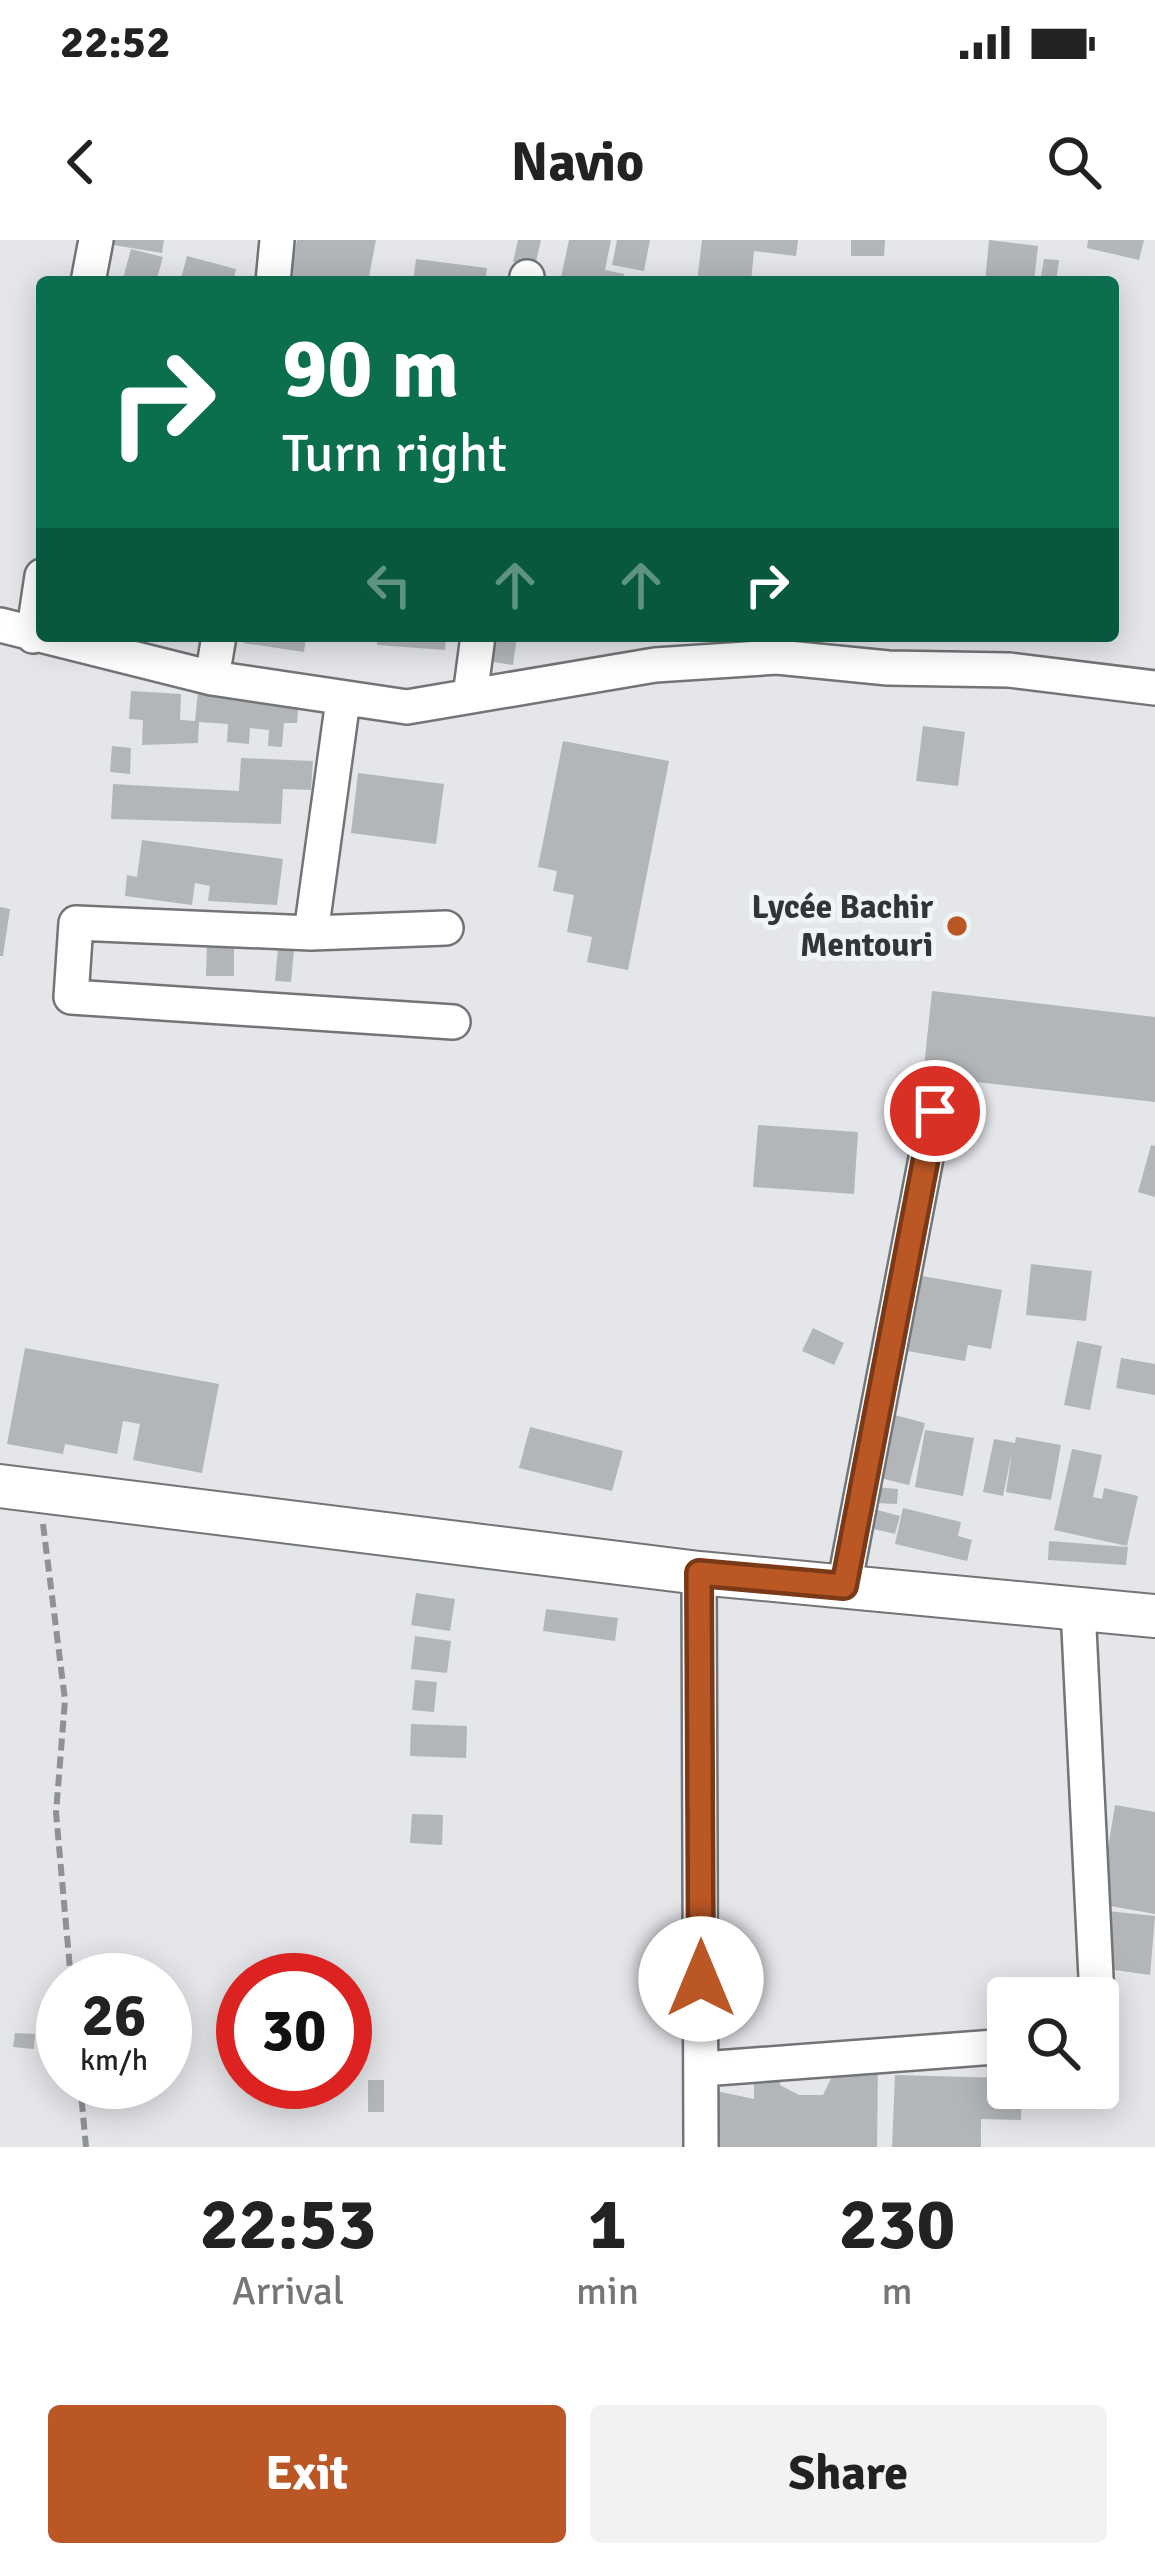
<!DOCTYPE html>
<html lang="en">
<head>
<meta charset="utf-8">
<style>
  body { margin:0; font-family:Signika,sans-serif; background:#f2f2f2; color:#222; height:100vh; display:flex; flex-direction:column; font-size:45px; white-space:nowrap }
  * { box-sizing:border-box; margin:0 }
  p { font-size:39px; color:#767676 }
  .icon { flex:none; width:66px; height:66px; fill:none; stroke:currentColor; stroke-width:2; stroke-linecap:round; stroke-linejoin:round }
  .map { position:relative; height:1907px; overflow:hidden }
  .details { display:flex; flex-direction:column; background:#fff; flex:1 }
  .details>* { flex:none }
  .banner { position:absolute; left:36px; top:36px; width:1083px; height:366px; border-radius:12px; box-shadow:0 6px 30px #0003; background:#0b6e4f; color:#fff; overflow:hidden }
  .controls { position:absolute; left:987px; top:1737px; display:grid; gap:24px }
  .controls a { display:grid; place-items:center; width:132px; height:132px; border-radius:12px; background:#fff; box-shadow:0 6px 30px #0003; font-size:60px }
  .speed { position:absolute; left:36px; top:1713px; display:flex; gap:24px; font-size:60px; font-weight:700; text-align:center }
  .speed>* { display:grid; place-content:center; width:156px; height:156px; border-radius:50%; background:#fff; box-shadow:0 6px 30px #0003; line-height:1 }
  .speed small { font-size:30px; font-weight:400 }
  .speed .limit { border:18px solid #d22; background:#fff; color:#111 }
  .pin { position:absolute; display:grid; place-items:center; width:102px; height:102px; color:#fff; margin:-51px; border:6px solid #fff; border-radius:50%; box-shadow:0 3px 12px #0007 }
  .me { position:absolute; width:132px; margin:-66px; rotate:0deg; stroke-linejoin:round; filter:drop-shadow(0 0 9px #0008) }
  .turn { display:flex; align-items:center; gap:42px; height:252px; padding:0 48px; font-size:54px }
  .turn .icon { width:156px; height:156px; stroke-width:2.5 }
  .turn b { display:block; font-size:84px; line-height:102px }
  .lanes { display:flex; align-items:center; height:114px; padding:0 48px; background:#0003; justify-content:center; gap:60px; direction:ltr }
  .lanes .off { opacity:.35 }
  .eta { display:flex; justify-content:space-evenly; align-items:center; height:204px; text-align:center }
  .eta b { font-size:72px; font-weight:700; line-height:84px }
  .action { display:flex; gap:24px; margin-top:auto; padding:24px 48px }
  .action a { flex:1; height:138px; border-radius:12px; background:#bb5724; color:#fff; font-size:48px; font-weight:700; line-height:138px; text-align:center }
  .action a+a { background:#f2f2f2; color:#222 }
  .status { display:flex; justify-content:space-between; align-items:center; height:84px; padding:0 60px; background:#fff; direction:ltr }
  .status svg { height:33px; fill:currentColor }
  header { display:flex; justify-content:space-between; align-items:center; height:156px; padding:0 48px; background:#fff; font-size:54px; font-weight:700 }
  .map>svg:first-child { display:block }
  .building { fill:#b3b6b9 }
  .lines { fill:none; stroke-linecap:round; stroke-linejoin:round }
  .minor-casing { stroke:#727477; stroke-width:38 }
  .tertiary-casing { stroke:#727477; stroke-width:46 }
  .path { stroke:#8f9193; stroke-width:6; stroke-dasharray:12 6; stroke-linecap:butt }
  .minor { stroke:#fff; stroke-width:33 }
  .tertiary { stroke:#fff; stroke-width:42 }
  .route-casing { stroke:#7a3917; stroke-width:30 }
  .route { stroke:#bb5724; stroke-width:21 }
  .poi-dot { fill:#bb5724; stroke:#f1f4f7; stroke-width:4.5 }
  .labels { text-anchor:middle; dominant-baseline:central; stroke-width:10; stroke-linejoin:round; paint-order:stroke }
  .poi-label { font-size:33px; font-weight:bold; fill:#333435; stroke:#f1f4f7; text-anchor:end }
</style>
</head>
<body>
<div class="status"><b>22:52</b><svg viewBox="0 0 49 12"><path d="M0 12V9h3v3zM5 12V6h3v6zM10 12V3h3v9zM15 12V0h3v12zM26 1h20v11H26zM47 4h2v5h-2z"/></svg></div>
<header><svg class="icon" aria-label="back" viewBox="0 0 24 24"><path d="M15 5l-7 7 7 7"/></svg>Navio<svg class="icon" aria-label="search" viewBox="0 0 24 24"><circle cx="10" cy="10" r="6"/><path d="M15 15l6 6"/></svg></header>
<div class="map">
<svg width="1155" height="1907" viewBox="0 0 1155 1907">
  <rect width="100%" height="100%" fill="#e4e6ea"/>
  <!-- building -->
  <path class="building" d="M114 0H164L162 13 113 5Z
    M297 0H376L368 42H288Z
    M518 0H541L535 26 513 22Z
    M569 0H611L605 30 624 34 622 42H560Z
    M617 0H650L644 31 612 25Z
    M702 0H798L796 16 754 11 751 42H697Z
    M851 0H885L884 16H851Z
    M989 0 1038 6 1034 42H985Z
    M1088 0H1144L1139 20 1087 8Z
    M131 9 163 17 156 42H122Z
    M187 16 236 29 233 42H180Z
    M416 19 487 28 485 42H413Z
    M1044 19 1059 20 1056 42H1040Z
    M244 396H306L304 412 243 403Z
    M378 396H446L445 410 377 405Z
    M477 396H517L513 425 473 419Z
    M131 451 181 454 180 480 195 481 198 451 299 458 297 483H284L282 507 268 506 269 490 250 488 249 504 227 502 228 484 199 482 198 503 142 505 143 480 129 479Z
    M923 486 965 492 958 546 916 541Z
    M563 501 669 521 628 730 587 722 592 697 567 692 574 655 553 651 557 631 538 627Z
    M112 506 131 508 130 534 110 532Z
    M241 518 313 521 311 550 283 549 281 584 111 579 113 544 239 551Z
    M358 533 444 544 436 604 351 593Z
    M142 600 283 619 277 665 208 661 210 646 195 643 192 665 125 656 127 635 137 637Z
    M0 667 10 669 3 716H0Z
    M207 705H234V736H206Z
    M278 708 294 710 291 742 275 741Z
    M932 751 1155 777V862L923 836Z
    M758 885 858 892 854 954 753 947Z
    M1151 905 1155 906V957L1138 952Z
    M1031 1024 1092 1031 1086 1081 1026 1075Z
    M905 1033 1002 1050 991 1109 968 1105 965 1121 907 1111 915 1070 899 1067Z
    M813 1088 844 1103 834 1125 802 1111Z
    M1077 1101 1102 1106 1090 1170 1064 1165Z
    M25 1108 219 1144 202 1233 133 1220 140 1184 123 1181 117 1214 65 1204 63 1214 7 1204Z
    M1121 1118 1155 1124V1155L1116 1148Z
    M872 1169 925 1183 909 1245 876 1237Z
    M530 1187 623 1211 612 1251 519 1228Z
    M925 1190 974 1198 963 1256 915 1247Z
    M1016 1197 1061 1205 1051 1260 1006 1252 1012 1212 1003 1256 983 1252 994 1199 1015 1203Z
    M1072 1209 1102 1215 1093 1257 1102 1259 1104 1248 1138 1256 1127 1306 1054 1290Z
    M875 1247 898 1249 897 1264 874 1263Z
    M866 1267 900 1276 895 1294 861 1286Z
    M903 1268 961 1282 958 1296 972 1300 967 1321 895 1304Z
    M1049 1301 1128 1307 1126 1325 1048 1320Z
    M416 1353 455 1359 450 1391 411 1385Z
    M546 1369 618 1378 615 1401 543 1391Z
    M415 1396 451 1401 447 1433 411 1429Z
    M415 1440 437 1442 434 1472 412 1470Z
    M411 1484 467 1486 466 1518 410 1516Z
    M1115 1565 1155 1572V1674L1099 1664Z
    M412 1574 443 1575 442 1605 410 1603Z
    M1107 1671 1155 1676 1150 1735 1100 1728Z
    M15 1793 35 1794 34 1809 13 1807Z
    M839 1822 878 1823 877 1907H716V1851L754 1859V1831H781L780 1845 799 1855H823Z
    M895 1835 1008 1838V1848H1022L1021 1880 981 1879V1907H892Z
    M368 1840H384V1872H368Z"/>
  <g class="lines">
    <!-- minor casing -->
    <g class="minor-casing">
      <path id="minor" d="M88 42 96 0
        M273 42 277 0
        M526 42 527 37
        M0 385 212 438 407 467 655 425 777 417 888 428 1009 430 1155 448
        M33 396 42 336
        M212 438 219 396
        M470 456 478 396
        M446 688 311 693 76 683 71 757 453 782
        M311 693 343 460
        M699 1333 701 1907
        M844 1346 935 871
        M1078 1368 1097 1758
        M1098 1777V1800
        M702 1829 1008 1806"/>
    </g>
    <!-- tertiary casing -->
    <g class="tertiary-casing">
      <path id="tertiary" d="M0 1246 699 1333 1155 1376"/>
    </g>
    <!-- path -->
    <path class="path" d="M43 1284 65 1460 56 1573 71 1740
      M80 1842 86 1907"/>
    <!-- minor -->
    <use href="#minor" class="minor"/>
    <!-- tertiary -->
    <use href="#tertiary" class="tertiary"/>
  </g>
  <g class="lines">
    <!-- route casing -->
    <g class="route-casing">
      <path id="route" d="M701 1739 699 1333 844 1346 935 871"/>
    </g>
    <!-- route -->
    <use href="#route" class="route"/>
  </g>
  <!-- markers -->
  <circle class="poi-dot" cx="957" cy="686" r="12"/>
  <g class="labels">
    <!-- poi labels -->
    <g class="poi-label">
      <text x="933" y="667">Lycée Bachir<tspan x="933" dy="38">Mentouri</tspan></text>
    </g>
  </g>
</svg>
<div class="controls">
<a><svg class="icon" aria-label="search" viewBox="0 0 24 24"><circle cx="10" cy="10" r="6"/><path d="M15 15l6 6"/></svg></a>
</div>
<div class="speed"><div>26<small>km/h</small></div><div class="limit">30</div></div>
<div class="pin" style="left:935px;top:871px;background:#d93025"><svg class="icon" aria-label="arrive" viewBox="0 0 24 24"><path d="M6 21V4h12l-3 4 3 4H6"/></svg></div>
<svg class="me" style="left:701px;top:1739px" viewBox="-20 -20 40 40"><circle r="19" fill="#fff"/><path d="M0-13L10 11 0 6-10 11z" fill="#bb5724"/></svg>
<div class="banner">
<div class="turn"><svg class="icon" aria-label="right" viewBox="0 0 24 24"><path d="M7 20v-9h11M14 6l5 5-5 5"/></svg><div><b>90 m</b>Turn right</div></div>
<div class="lanes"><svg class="icon off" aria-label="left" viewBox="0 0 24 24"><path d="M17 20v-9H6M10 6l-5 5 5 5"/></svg><svg class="icon off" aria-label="ahead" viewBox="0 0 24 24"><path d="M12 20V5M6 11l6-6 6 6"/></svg><svg class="icon off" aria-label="ahead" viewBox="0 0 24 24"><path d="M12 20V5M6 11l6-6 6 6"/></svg><svg class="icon" aria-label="right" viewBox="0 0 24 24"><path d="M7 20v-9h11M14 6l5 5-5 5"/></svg></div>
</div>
</div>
<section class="details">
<div class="eta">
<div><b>22:53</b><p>Arrival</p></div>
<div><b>1</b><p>min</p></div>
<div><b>230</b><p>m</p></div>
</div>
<div class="action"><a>Exit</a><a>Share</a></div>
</section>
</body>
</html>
